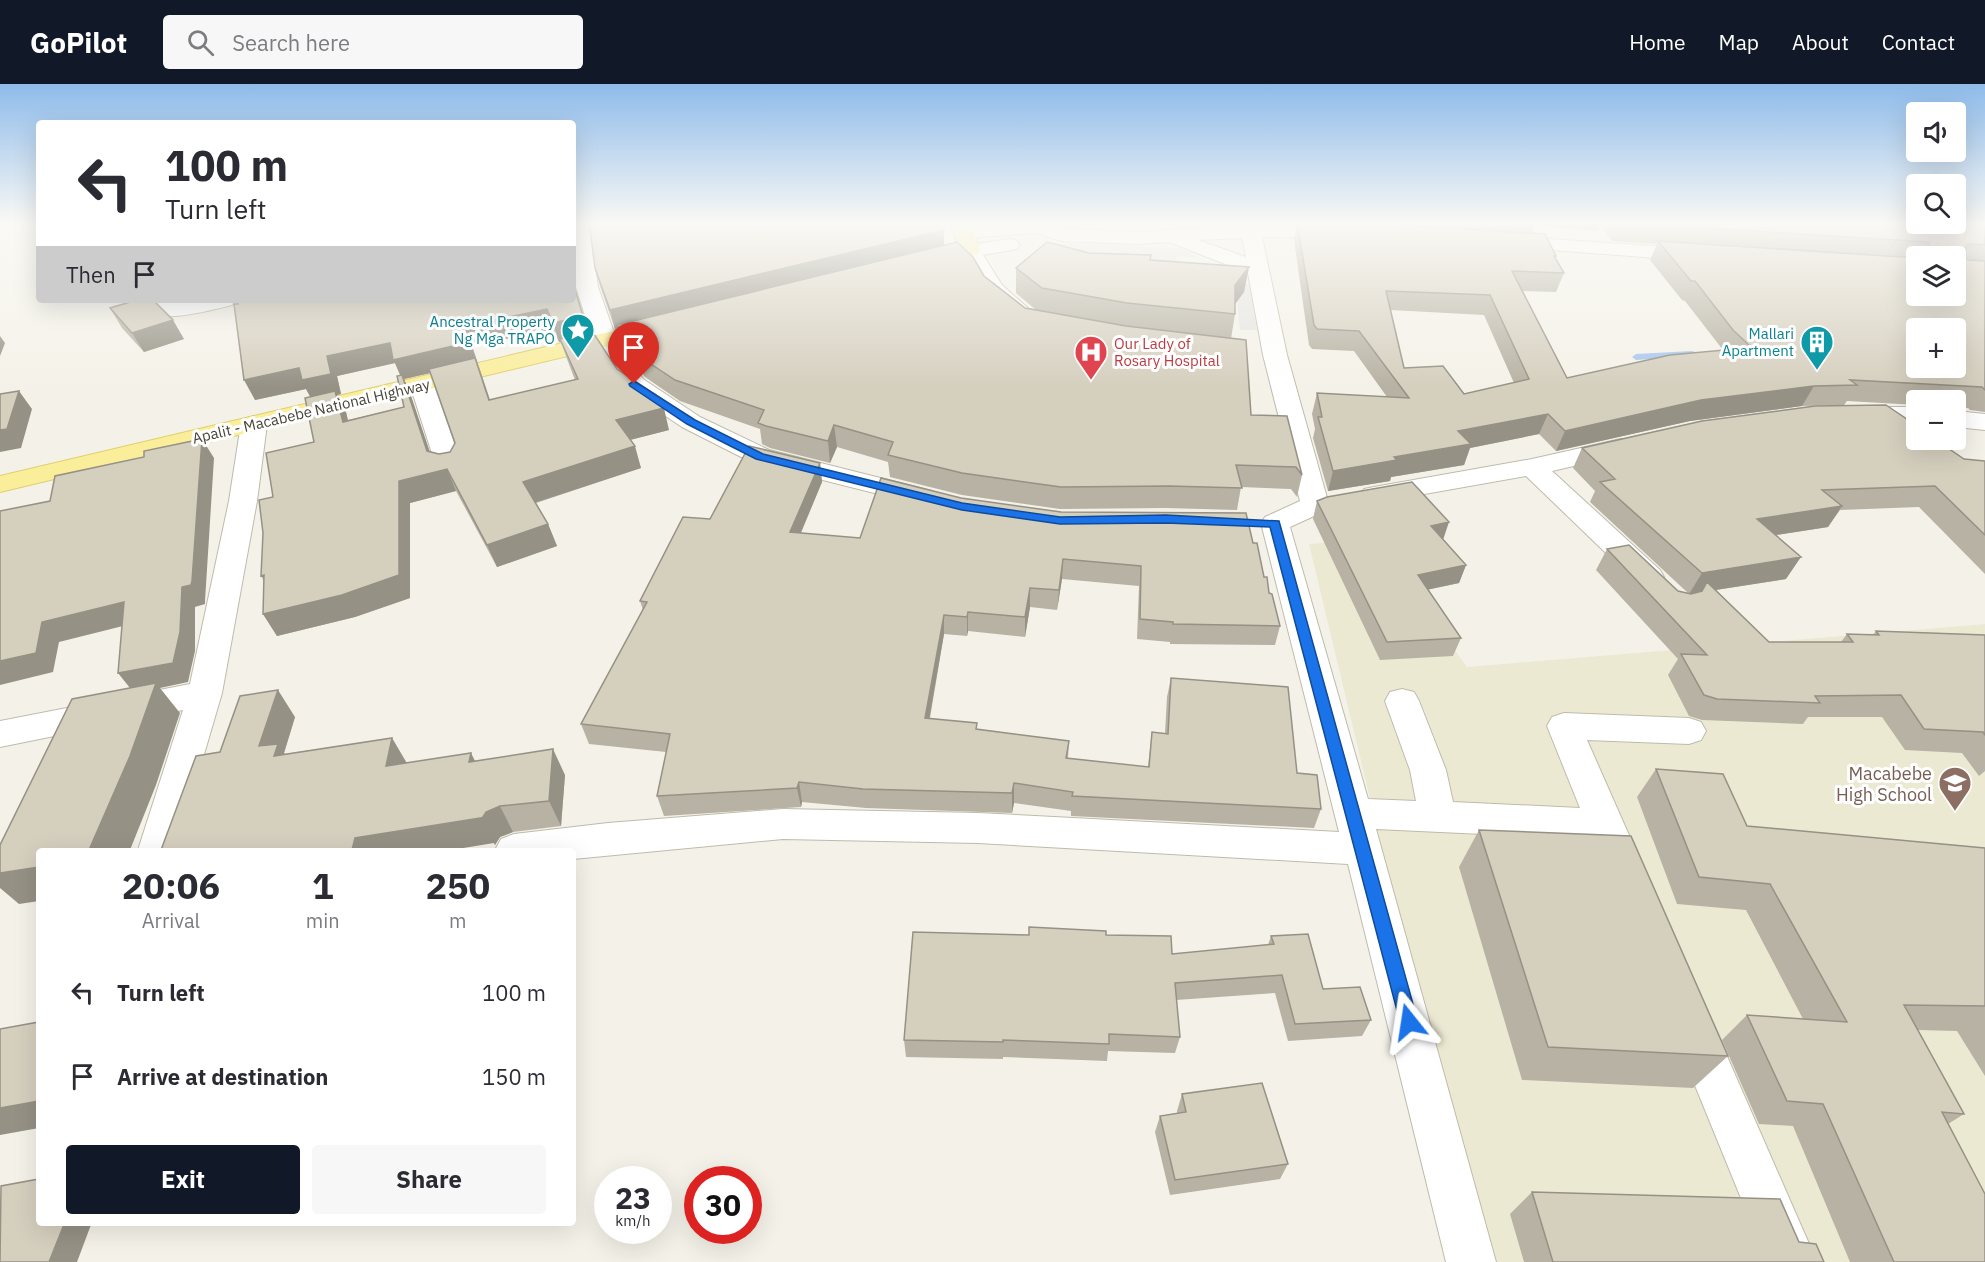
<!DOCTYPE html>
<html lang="en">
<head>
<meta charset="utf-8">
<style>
  body { margin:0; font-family:"IBM Plex Sans",sans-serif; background:#f7f7f7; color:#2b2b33; height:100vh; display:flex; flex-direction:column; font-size:22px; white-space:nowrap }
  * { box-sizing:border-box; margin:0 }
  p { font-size:20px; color:#7c7c81 }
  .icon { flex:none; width:33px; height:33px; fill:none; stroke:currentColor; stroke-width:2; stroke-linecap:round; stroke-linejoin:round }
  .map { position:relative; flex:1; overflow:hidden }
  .drawer { position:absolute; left:36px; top:764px; width:540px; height:378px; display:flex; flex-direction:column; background:#fff; border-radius:6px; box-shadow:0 6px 24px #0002 }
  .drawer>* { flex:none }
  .top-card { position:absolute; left:36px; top:36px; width:540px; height:183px; border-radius:6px; box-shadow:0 6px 24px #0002; background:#fff; color:#2b2b33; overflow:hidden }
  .fabs { position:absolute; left:1906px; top:18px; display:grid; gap:12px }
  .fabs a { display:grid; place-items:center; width:60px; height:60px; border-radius:6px; background:#fff; box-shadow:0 6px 24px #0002; font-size:30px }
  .speed { position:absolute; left:594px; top:1082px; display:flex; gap:12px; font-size:30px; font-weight:700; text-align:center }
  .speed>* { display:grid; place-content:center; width:78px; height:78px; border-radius:50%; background:#fff; box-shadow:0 6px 24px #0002; line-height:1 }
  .speed small { font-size:15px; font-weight:400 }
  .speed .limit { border:9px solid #d22; background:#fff; color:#111 }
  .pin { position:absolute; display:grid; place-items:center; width:51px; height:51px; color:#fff; margin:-62px -26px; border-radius:50% 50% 50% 0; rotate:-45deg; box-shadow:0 0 6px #0007 }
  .pin .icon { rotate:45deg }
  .me { position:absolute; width:66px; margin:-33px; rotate:345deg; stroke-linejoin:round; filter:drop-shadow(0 0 4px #0008) }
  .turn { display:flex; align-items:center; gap:21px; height:126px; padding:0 30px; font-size:27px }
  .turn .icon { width:78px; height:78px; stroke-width:2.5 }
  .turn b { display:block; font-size:42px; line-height:51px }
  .then { display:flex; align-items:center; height:57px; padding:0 30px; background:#0003; gap:12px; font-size:22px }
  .eta { display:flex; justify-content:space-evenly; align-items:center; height:102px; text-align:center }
  .eta b { font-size:36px; font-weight:800; line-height:42px }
  .cta { display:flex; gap:12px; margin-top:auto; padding:12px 30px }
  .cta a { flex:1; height:69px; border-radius:6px; background:#111827; color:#fff; font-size:24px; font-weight:800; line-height:69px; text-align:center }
  .cta a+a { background:#f7f7f7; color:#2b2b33 }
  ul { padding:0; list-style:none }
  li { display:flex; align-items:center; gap:18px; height:84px; padding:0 30px }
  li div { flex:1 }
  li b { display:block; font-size:22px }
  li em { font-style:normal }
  header { display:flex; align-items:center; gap:36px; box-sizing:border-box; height:84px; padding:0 30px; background:#111827; color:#fff }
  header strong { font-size:28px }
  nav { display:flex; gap:33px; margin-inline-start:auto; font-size:21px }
  .search { width:420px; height:54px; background:#f7f7f7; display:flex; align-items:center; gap:15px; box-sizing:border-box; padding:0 21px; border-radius:6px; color:#7c7c81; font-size:22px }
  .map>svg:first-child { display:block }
  .education { fill:#ece9d3 }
  .parking { fill:#e5e4e0 }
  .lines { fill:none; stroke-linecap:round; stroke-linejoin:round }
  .stream { fill:#a7c6ee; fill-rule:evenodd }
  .minor-casing { stroke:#bfbbab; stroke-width:2 }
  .major-casing { stroke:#dfce6b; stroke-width:2 }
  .minor { fill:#fff; fill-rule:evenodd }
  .major { fill:#faee9b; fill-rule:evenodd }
  .wall { fill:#b7b2a3; fill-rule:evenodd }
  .shaded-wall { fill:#959185 }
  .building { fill:#d5cfbe; stroke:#959185; stroke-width:1.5; fill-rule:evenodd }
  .route { fill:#1a73e8; stroke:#114b97; stroke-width:1.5 }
  .labels { text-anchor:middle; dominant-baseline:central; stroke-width:6; stroke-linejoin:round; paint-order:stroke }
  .far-culture-label { font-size:15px; fill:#0d838f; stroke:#fff; text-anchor:end }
  .far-health-label { font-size:15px; fill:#be3a42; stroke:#fff; text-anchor:start }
  .far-street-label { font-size:15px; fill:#474337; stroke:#fff }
  .education-label { font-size:18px; fill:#785e54; stroke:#fff; text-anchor:end }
</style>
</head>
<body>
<header>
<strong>GoPilot</strong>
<div class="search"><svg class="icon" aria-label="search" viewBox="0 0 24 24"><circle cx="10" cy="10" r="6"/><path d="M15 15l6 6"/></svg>Search here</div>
<nav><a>Home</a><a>Map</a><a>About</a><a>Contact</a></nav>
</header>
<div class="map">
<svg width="1985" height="1178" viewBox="0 0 1985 1178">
  <rect width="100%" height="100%" fill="#f4f2e8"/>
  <!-- education -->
  <path class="education" d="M1375 455 1467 583 1985 540V1178H1481L1309 460Z"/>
  <!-- parking -->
  <path class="parking" d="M1070 159 1175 164 1190 168 1196 174 1177 172 1176 182 1145 181 1146 170 1112 168 1111 176 1080 174 1081 166 1046 163Z
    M1241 194 1249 201 1257 246H1240L1237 216Z"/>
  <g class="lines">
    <!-- stream -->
    <path class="stream" d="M1692 267 1695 268V272L1636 276 1632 273 1636 270Z"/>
    <!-- minor casing -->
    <g class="minor-casing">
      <path id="minor" d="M573 138H589L598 203 617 257 643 295 700 333 769 366 932 407 936 413 932 419 922 421 751 378 682 343 625 305 593 257 576 203Z
        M1040 138 1064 145 1140 148 1251 141 1340 142 1347 144 1350 148 1347 152 1340 154 1262 153 1287 271 1329 421 1325 427 1290 443 1368 715 1416 717 1410 686 1385 617 1390 608 1402 605 1414 608 1419 617 1446 686 1453 718 1580 724 1547 642 1552 633 1564 629 1689 634 1701 638 1706 647 1701 656 1689 660 1587 656 1647 792 1642 804 1628 808 1614 804 1593 755 1376 745 1496 1178H1446L1348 780 978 759 783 755 573 775V766H495L501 755 514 750 608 739 783 725 978 729 1339 748 1261 439 1265 433 1300 417 1263 271 1248 189 1169 158 1140 160 1062 157 1036 149 964 154 957 152 954 148 957 144 964 142ZM1242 154 1246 173 1198 156Z
        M1506 152 1697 165 1704 167 1707 171 1704 175 1697 177 1499 162 1496 158 1499 154Z
        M1010 155 1017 157 1020 161 1017 165 983 171 1002 201 1029 225 1026 230C996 237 972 187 960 166L963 162Z
        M126 216H153L171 219 188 216H235L232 221C203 228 146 245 126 216Z
        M422 294 431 296 434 301 462 382 459 388 449 390 439 388 436 382 410 301 413 296Z
        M1856 323H1917V339H1856L1847 336 1843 331 1847 326Z
        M1956 327 1985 330V346L1956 343Z
        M254 332 263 335 267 340 257 417 222 609 176 766H138L183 626 0 663V637L190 600 229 417 241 340 245 335Z
        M1621 355 1630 357 1634 363 1630 369 1552 387 1660 486 1664 493 1660 500 1649 503 1638 500 1526 392 1374 419 1364 417 1360 411 1364 405 1374 403 1532 375Z
        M1694 925 1709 931 1817 1178H1767L1672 945 1679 931Z"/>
    </g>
    <!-- major casing -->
    <g class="major-casing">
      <path id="major" d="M950 138H970L980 166 977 170 923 184 916 182 912 178 916 174 958 163Z
        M664 235 672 237 675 242 672 247 0 408V392Z"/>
    </g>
    <!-- minor -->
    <use href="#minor" class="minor"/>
    <!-- major -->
    <use href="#major" class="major"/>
  </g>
  <!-- wall -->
  <path class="wall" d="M1291 138H1985V328L1970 326 1968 324 1956 323V316H1917V321L1847 317 1844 321 1802 322 1690 337 1556 367 1539 350 1470 364 1464 381 1391 393 1390 397 1328 407 1313 354 1315 345 1312 330 1317 309 1387 313 1354 267 1312 265 1309 261 1294 156 1297 139H1291ZM1600 140 1612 157 1657 160 1650 176 1682 216 1685 217 1723 266 1567 294 1522 207 1556 208 1564 189 1555 175 1556 172 1531 150 1534 142 1598 147ZM1917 172H1956L1917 212ZM1391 226 1484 231 1514 299 1464 310 1404 284Z
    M944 146V161L1025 224 1036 226 1016 209V184L1089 169 1150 176 1249 183 1244 208 1235 220V230L1231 255 1251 331 1287 332 1302 391 1297 413 1291 405 1241 403 1237 426 1166 424 1060 425 962 411 890 393 888 378 837 363 830 379 770 364 762 360 760 345 680 317 645 293 623 262 618 244 615 245 600 202 595 184Z
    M573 187 574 201 588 248 617 285 669 346 630 356 641 384 536 419 548 440 557 462 497 483 456 407 410 419V514L355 533 277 552 263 530 264 497 261 492 273 413 314 358 310 312 306 305 255 316 238 220 573 216ZM553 245 559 258H561L567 275 575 296 490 316 472 262ZM395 279 400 291 404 323 348 336 346 328 337 311 341 310 337 292ZM431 289 455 359 450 368 439 370 430 368 411 312 404 295Z
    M110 224 184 255 144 268 122 244Z
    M1582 364 1964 375 1985 377V490L1919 423 1840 426 1828 443 1776 451 1786 495 1716 506 1769 558H1841L1847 550 1873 551 1876 547 1985 551V687L1979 692 1962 669 1905 666 1882 633H1808L1803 640 1702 636 1689 632 1668 591 1678 575 1596 486 1607 465 1678 507 1688 509 1590 418 1595 407 1573 384Z
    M820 379 822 398 801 449 860 454 961 414 1253 459 1280 542 1275 561 1170 560V558L1137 555 1139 502 1062 495 1057 526 1030 523 1025 553 968 547 967 552 944 550 930 634 977 645 1069 657 1068 675 1148 683 1152 648 1165 649 1167 613 1171 594 1297 689 1321 725 1314 744 1071 732V727L1014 719 1012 729 866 724 802 718 801 723 664 732 657 712 666 668 589 660 581 640 643 526 640 517 710 435Z
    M1317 417 1443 455 1466 481 1459 499 1427 506 1461 554 1453 572 1380 576 1313 435Z
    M295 633 284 669 285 670 392 654 407 679 475 677 565 691 561 742 513 748 500 753 495 761 494 759 220 668Z
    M1656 685 1747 742 1985 764V992L1957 947 1918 946 1964 1030 1948 1040 1985 1178H1850L1793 1042 1759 1040 1722 956 1747 931 1803 935 1746 826 1677 820 1637 713Z
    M1479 746 1728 972 1693 1004 1522 996 1459 783Z
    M1106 851 1172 870 1268 861 1271 852 1323 905 1371 936 1362 952 1288 957 1275 909 1176 916 1180 953 1175 969 1108 967 1107 977 1003 973V975L906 973 904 956Z
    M1182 1010 1288 1080 1280 1095 1170 1111 1155 1048 1160 1032 1177 1029V1027Z
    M1532 1108 1799 1158 1824 1178H1524L1510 1130Z"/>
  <!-- shaded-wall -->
  <path class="shaded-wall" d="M944 146V164L617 241 618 244 615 245 610 226Z
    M1249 183 1244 208 1230 227 1235 201Z
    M547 225 553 245 472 262 497 337 477 278 404 295 411 312 436 387 447 385 456 407 410 419V514L355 533 277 552 263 530 399 397 427 367 402 295 395 279 337 292 341 310 337 311 346 328 353 359 312 316 306 305 255 316 244 296 327 272Z
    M583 232 589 251 559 258 553 239Z
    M173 236 184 255 144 268 132 249Z
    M0 252 5 259 0 272Z
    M1814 302 1802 322 1690 337 1556 367 1565 347 1701 316Z
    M19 307 32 325 21 364 0 368V346Z
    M664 324 669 346 622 358 616 336Z
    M1548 330 1539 350 1470 364 1464 381 1391 393 1390 397 1328 407 1333 387 1394 373 1458 347Z
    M834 341 837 363 830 379 828 357Z
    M202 355 214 374 205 517V520L195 523V567L188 598 160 604 180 629 156 701 130 766H89L134 609 118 589Z
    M635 362 641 384 531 420 523 398Z
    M820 379 822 398 793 467 790 448Z
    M1842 422 1828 443 1743 456 1757 435Z
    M1449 438 1443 456 1431 442Z
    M548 440 557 462 497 483 487 461Z
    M1801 473 1786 495 1689 510 1702 489Z
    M1063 475 1062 495 1057 526 1059 506Z
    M1466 481 1459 499 1411 509 1418 491Z
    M1030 504V523L1025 553V533Z
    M124 518 139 538 59 558 53 588 0 601V577L42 538Z
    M968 528V547L967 552V533Z
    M944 531V550L926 653 925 634Z
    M278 606 295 633 284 669 296 685 259 662Z
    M392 654 407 680 386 682Z
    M553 665 565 691 561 742 549 717Z
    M471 669 484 695 469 678Z
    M799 698 802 718 801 723 797 704Z
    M1014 699V719L1012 729V709Z
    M500 722 513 748 500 753 495 761 494 759 451 766H352L355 754 486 728Z
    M39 783V817L19 820 0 804V789Z
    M39 1017V1044L0 1051V1024Z
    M65 1138H92L77 1178H49Z"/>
  <!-- building -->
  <path class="building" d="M589 138H936L944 146 610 226 595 184Z
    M1297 138H1342L1545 150 1556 172H1554L1564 189 1512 187 1567 294 1670 271 1747 264 1745 262H1750L1733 246 1695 197H1691L1658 157 1917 174V212H1956V172H1931L1929 158 1620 139 1619 138H1917V140H1956V138H1985V161L1968 160 1966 162V174L1968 176 1985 177V306L1982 303 1850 296 1857 301 1814 302 1701 316 1565 347 1548 330 1458 347 1471 360 1394 373 1397 376 1333 387 1318 333H1322L1317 309 1409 314 1359 247 1317 245 1314 241ZM1386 207 1490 211 1529 295 1464 310 1443 282 1404 284ZM1917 244H1956V284H1917Z
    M957 158 973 173 984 192 1025 224 1126 242 1246 256 1251 331 1287 332 1302 391 1296 383 1236 381 1242 404 1169 402 1061 403 962 389 888 371 893 358 834 341 828 357 766 342 758 339 764 326 675 296 639 272 617 241Z
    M1047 158 1089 169 1151 171 1150 176 1249 183 1235 201V230L1127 219 1042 204 1016 184Z
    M573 199 583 232 553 239 547 225 465 242 470 258 393 276 390 259 327 272 331 290 302 296 299 284 244 296 234 220H238L237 216H573Z
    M137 216H153L173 236 132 249 110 224Z
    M592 247 617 285 656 311 664 324 616 336 635 362 523 398 548 440 487 461 447 385 399 397V491L342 511 263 530 264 491 261 492 263 449 259 416 273 413 266 369 314 358 305 314 335 307 343 338 404 323 397 292 402 291 427 367 439 370 450 368 455 359 429 285 475 274 489 316 578 295 560 255Z
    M19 307 7 345 0 346V310Z
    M1886 321 1917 342V356H1936L1964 375 1985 377V451L1935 402 1822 406 1842 422 1757 435 1801 473 1702 489 1600 398 1615 395 1582 364 1702 337 1815 322Z
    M202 355 192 497 191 501 182 503 180 548 173 579 118 589 124 518 42 538 36 569 0 577V427L50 417 55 392 144 373V367Z
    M749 362 820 379 790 448 860 454 881 394 961 414 1061 428 1246 429 1253 459H1257L1264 493H1267L1269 509 1272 510 1280 542 1173 540V538L1140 535 1141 482 1063 475 1059 506 1030 504 1025 533 968 528 967 533 944 531 925 634 977 639 976 645 1069 657 1066 674 1149 683 1152 648 1168 650 1171 594 1288 603 1297 689 1317 691 1321 725 1072 712 1073 708 1014 699 1012 709 863 705 799 698 797 704 657 712 670 650 581 640 647 518 640 517 683 433 710 435Z
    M1412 398 1449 438 1431 442 1466 481 1418 491 1461 554 1387 558 1317 417 1327 413Z
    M1629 461 1678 507 1691 510 1702 507 1707 498 1769 558H1853L1847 550 1879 551 1876 547 1985 551V651L1983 648 1924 645 1901 611 1815 612 1820 619 1717 615 1704 611 1681 570 1707 571 1607 465Z
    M156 599 130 672 89 766H39V783L0 789V761L72 615Z
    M278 606 259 662 278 660 274 672 392 654 386 682 471 669 469 678 553 665 549 717 500 722 486 728 481 736V734L355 754 352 766H161L196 672 220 668 240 612Z
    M1656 685 1723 690 1747 742 1985 764V922L1904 921 1964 1030 1942 1028 1985 1110V1178H1894L1823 1020 1787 1017 1747 931 1847 938 1770 800 1699 793Z
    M1479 746 1631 752 1728 972 1548 963Z
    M1029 843 1106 847V851L1171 852 1172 870 1274 860 1271 852 1308 850 1323 905 1360 903 1371 936 1295 940 1282 891 1175 899 1180 953 1109 950V960L1003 956V958L904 956 913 848 1029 851Z
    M39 938V1017L0 1024V945Z
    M1262 999 1288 1080 1175 1096 1160 1032 1186 1028 1182 1010Z
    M39 1095V1138H65L49 1178H0L1 1102Z
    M1532 1108 1780 1115 1799 1158 1816 1160 1824 1178H1553Z"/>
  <!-- sky -->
  <linearGradient id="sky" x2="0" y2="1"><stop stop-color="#8ebbea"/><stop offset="0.46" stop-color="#faf9f5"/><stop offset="1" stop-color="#faf9f5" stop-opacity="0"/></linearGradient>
  <rect width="1985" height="303" fill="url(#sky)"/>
  <!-- route -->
  <path class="route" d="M634 297 695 336 763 370 962 419 1060 433 1166 431 1279 437 1418 938 1416 944 1409 946 1403 944 1400 938 1270 443 1166 439 1060 440 962 426 756 375 687 340 630 302 629 300Z"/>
  <!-- icons -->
  <defs>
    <g id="sight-pin" transform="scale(1.725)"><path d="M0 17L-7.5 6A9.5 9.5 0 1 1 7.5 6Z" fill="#0f9aa8" stroke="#fff"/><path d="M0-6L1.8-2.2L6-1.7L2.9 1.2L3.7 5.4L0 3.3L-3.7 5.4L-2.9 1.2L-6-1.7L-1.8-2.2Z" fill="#fff"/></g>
    <g id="building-pin" transform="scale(1.725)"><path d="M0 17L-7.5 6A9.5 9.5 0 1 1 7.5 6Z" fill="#0f9aa8" stroke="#fff"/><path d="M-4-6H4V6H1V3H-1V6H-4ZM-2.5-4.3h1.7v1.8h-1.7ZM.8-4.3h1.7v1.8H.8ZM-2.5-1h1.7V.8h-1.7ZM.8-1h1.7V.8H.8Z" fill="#fff"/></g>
    <g id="hospital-pin" transform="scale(1.725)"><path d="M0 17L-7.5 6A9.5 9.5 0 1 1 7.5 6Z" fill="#e0444e" stroke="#fff"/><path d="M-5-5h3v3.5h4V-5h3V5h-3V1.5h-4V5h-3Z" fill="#fff"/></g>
    <g id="school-pin" transform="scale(1.725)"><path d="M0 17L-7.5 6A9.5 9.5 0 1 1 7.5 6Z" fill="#8d6e63" stroke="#fff"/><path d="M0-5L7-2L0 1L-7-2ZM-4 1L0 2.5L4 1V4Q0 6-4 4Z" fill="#fff"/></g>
  </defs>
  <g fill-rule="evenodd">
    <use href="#sight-pin" x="578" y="246"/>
    <use href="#building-pin" x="1817" y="258"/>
    <use href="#hospital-pin" x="1091" y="268"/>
    <use href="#school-pin" x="1955" y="699"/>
  </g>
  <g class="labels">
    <!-- far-culture labels -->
    <g class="far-culture-label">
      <text x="555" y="237">Ancestral Property<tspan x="555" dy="17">Ng Mga TRAPO</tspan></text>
      <text x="1794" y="249">Mallari<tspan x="1794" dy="17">Apartment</tspan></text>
    </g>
    <!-- far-health labels -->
    <g class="far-health-label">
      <text x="1114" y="259">Our Lady of<tspan x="1114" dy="17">Rosary Hospital</tspan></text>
    </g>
    <!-- far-street labels -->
    <g class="far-street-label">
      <text transform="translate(311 327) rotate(-13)">Apalit - Macabebe National Highway</text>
    </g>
    <!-- education labels -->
    <g class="education-label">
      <text x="1932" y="689">Macabebe<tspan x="1932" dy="21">High School</tspan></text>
    </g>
  </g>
</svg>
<div class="fabs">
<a><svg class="icon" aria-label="sound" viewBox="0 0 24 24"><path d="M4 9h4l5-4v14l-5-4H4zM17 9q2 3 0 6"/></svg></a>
<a><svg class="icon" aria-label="search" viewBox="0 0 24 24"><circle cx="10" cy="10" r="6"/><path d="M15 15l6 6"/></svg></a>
<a><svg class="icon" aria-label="layers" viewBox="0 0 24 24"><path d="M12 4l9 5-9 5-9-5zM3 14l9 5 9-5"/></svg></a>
<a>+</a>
<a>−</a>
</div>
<div class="speed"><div>23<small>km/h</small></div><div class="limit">30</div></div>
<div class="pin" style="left:634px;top:300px;background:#d93025"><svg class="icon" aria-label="arrive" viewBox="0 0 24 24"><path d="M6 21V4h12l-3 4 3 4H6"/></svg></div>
<svg class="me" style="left:1409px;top:938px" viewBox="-20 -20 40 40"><path d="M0-17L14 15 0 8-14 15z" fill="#1a73e8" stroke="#fff" stroke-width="4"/></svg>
<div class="top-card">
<div class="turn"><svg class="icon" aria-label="left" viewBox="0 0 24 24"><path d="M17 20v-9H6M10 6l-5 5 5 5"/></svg><div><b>100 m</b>Turn left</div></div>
<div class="then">Then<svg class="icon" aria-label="arrive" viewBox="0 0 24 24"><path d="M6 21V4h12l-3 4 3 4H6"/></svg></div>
</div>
<section class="drawer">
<div class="eta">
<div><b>20:06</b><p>Arrival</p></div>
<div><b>1</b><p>min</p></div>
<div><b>250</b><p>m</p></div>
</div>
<ul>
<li><svg class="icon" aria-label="left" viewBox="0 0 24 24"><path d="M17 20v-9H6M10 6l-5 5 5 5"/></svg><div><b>Turn left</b></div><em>100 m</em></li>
<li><svg class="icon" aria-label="arrive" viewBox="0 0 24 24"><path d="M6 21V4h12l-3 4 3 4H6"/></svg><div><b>Arrive at destination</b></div><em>150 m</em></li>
</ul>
<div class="cta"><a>Exit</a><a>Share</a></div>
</section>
</div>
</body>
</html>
